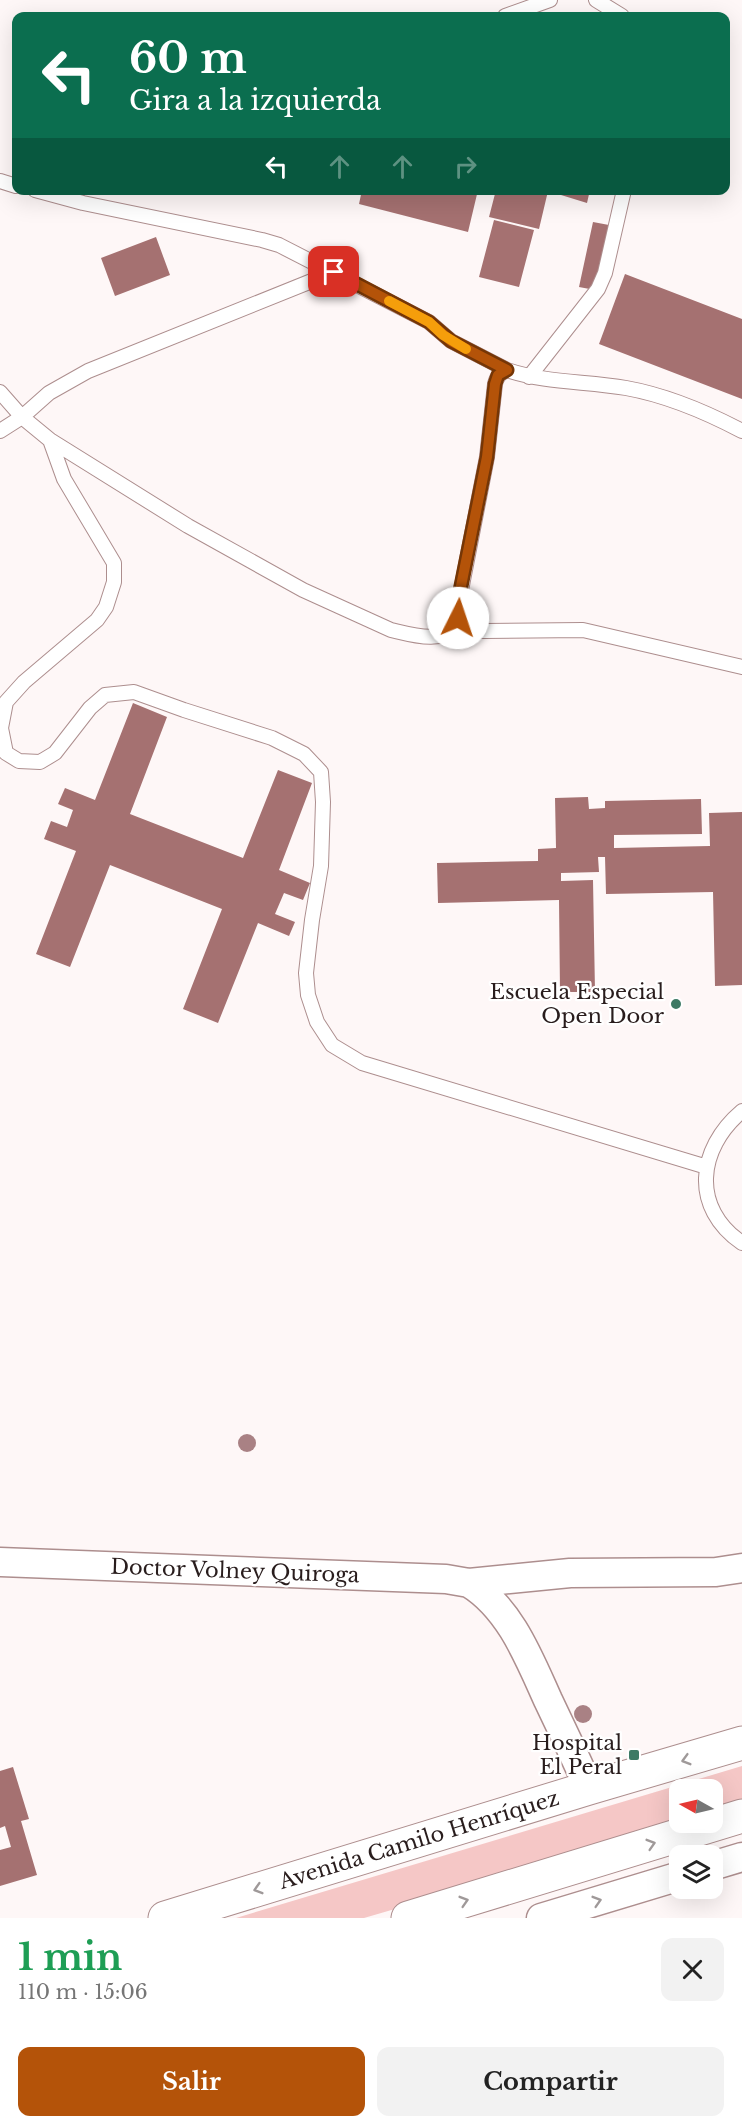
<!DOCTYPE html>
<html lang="es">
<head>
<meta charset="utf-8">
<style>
  body { margin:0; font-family:"Libre Baskerville",serif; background:#f2f2f2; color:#222; height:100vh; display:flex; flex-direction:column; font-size:22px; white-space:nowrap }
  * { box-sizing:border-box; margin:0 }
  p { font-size:20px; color:#767676 }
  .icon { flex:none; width:33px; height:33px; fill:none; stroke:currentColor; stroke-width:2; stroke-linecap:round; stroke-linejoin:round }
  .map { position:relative; height:1918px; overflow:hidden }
  .sheet { display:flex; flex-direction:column; background:#fff; flex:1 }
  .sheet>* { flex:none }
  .top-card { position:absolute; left:12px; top:12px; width:718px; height:183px; border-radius:12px; box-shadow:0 6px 24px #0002; background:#0b6e4f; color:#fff; overflow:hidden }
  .needle { width:39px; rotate:278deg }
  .controls { position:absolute; left:669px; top:1779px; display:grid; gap:12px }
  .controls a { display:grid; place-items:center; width:54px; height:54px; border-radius:12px; background:#fff; box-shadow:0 6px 24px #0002; font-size:30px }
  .pin { position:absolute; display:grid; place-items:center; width:51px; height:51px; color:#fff; margin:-26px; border-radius:12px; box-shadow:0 3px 9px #0006 }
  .me { position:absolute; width:66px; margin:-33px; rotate:4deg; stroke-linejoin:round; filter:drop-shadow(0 0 4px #0008) }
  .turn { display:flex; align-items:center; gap:21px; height:126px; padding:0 18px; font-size:27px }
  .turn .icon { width:78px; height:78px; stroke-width:2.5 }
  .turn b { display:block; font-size:42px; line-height:51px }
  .lanes { display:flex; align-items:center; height:57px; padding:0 18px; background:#0003; justify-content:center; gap:30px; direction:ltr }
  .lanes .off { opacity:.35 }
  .round { display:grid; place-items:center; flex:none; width:63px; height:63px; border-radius:12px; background:#f2f2f2 }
  .overview { display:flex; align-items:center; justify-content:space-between; height:102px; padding:0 18px }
  h1 { font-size:36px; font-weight:700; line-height:45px; color:#1e9e55 }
  .button { display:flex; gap:12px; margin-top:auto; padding:12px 18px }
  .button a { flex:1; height:69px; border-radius:12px; background:#b45309; color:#fff; font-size:24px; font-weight:700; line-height:69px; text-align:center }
  .button a+a { background:#f2f2f2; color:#222 }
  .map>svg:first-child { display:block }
  .green { fill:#f5c7c6 }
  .building { fill:#a57171 }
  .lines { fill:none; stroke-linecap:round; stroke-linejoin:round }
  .service-casing { stroke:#ad8e8e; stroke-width:16 }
  .minor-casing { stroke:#ad8e8e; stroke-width:31 }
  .primary-casing { stroke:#ad8e8e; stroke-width:35 }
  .service { stroke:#fff; stroke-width:14 }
  .minor { stroke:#fff; stroke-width:28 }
  .primary { stroke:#fff; stroke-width:33 }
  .tree { fill:#a98184 }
  .oneway { stroke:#9f9999 }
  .route-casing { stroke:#753606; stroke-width:15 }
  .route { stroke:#b45309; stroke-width:10 }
  .slow { stroke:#f59e0b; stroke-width:10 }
  .poi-dot { fill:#3d7a65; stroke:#fff; stroke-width:2 }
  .labels { text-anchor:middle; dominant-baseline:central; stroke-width:4.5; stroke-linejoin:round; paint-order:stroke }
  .poi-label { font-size:21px; fill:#291d1d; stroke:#fff; text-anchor:end }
  .street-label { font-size:21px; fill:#291d1d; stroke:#fff }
</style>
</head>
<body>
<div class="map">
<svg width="742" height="1918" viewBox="0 0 742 1918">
  <rect width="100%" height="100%" fill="#fef7f7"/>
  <!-- green -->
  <path class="green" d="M742 1766V1808L713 1816 712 1790H680V1822L691 1823 364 1918H236Z"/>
  <!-- building -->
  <path class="building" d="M362 190H478L468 232 359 204Z
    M496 190H590L587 203 548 191 539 229 489 217Z
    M494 220 534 230 519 287 479 277Z
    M593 222 609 225 595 290 579 287Z
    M156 237 170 275 115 296 101 258Z
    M625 274 742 319V399L599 344Z
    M133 703 167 717 130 814 243 858 278 770 312 783 279 870 310 883 303 900 284 893 275 914 295 922 289 936 258 923 218 1023 183 1009 222 909 110 865 70 967 36 954 76 851 44 839 51 821 67 827 73 810 58 804 65 788 95 800Z
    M588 797 589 809 605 808V801L701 799 702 834 614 835V848L710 846 709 813 742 812V985L715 986 713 892 606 894 605 857H598L599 872 561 873V881L593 880 595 992H560L559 900 438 903 437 863 538 861V849L556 848 555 798Z
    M13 1767 29 1819 21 1821 37 1875 0 1886V1850L11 1847 5 1826 0 1828V1771Z"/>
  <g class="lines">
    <!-- service casing -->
    <g class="service-casing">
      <path id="service" d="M596 0 622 16
        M505 16 550 0
        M0 181 16 186
        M35 190 83 203 262 240 279 245 429 322 451 341 507 370
        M529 377 598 289 605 273 624 190
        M0 392 22 417 50 440 188 526 303 590 391 630C420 637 438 643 465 625
        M0 431 22 417 49 393 88 371 334 272
        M742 431C706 412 665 395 626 388 586 381 546 383 507 370 500 373 497 376 495 384L487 457 457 611 461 622 465 625 484 631 583 630 742 667
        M50 440 64 479 114 563V582L106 607 97 620 24 682 6 702 1 728 6 753 19 761 40 762 55 753 90 708 105 695 134 692 184 710 272 738 304 754 321 772 323 802 321 866 312 920 306 973 308 995 317 1022 332 1045 362 1063 707 1167
        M742 1111C697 1149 691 1208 742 1243"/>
    </g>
    <!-- minor casing -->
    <g class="minor-casing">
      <path id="minor" d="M0 1562 446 1579 469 1583 570 1573 716 1572 742 1568
        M469 1583C510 1608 529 1658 548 1700 562 1729 576 1759 589 1788
        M712 1866 742 1857
        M541 1918 680 1876"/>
    </g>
    <!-- primary casing -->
    <g class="primary-casing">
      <path id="primary" d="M165 1918 589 1788 742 1743
        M408 1918 742 1816"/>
    </g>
    <!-- service -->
    <use href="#service" class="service"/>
    <!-- minor -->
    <use href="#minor" class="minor"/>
    <!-- primary -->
    <use href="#primary" class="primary"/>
  </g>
  <!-- trees -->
  <g class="tree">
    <circle cx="247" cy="1443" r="9"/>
    <circle cx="583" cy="1714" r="9"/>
  </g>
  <!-- one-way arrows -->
  <defs><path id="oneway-chevron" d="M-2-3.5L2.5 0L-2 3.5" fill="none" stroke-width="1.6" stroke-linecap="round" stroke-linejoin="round" transform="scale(1.5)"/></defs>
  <g class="oneway">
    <use href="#oneway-chevron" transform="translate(686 1760) rotate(164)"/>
    <use href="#oneway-chevron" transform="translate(651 1844) rotate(-17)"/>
    <use href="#oneway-chevron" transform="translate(258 1889) rotate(163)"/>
    <use href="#oneway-chevron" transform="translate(464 1901) rotate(-17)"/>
    <use href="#oneway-chevron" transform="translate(597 1901) rotate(-17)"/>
  </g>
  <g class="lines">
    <!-- route casing -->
    <g class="route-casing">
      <path id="route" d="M334 272 429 322 451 341 507 370 498 375 495 384 487 457 457 606 458 618"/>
    </g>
    <!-- route -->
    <use href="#route" class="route"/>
    <!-- slow -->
    <path class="slow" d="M389 301 429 322 443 335 466 349"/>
  </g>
  <!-- markers -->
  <g class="poi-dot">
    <circle cx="676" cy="1004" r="6"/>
    <rect x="628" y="1749" width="12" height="12" rx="3"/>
  </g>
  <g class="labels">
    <!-- poi labels -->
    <g class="poi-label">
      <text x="664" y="992">Escuela Especial<tspan x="664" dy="24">Open Door</tspan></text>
      <text x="622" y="1743">Hospital<tspan x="622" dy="24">El Peral</tspan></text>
    </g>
    <!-- street labels -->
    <g class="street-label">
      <text transform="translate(235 1571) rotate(2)">Doctor Volney Quiroga</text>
      <text transform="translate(419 1840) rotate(-17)">Avenida Camilo Henríquez</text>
    </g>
  </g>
</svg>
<div class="controls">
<a><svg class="needle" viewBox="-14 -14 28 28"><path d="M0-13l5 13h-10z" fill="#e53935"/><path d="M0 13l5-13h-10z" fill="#767676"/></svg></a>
<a><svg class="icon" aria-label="layers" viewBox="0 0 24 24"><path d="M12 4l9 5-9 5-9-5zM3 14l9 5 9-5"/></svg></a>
</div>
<div class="pin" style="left:334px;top:272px;background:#d93025"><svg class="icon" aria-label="arrive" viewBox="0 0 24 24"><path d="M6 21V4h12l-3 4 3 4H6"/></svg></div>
<svg class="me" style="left:458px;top:618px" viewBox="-20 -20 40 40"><circle r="19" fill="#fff"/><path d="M0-13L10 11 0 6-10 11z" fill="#b45309"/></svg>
<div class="top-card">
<div class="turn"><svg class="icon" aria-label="left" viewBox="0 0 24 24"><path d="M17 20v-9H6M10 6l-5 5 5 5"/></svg><div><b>60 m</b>Gira a la izquierda</div></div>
<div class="lanes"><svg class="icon" aria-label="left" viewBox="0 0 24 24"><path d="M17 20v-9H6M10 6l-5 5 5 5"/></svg><svg class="icon off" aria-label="ahead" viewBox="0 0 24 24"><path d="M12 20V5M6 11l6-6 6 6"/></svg><svg class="icon off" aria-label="ahead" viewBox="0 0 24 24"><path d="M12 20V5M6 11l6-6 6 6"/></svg><svg class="icon off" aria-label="right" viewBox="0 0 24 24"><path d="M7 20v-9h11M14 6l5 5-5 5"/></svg></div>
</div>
</div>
<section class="sheet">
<div class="overview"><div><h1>1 min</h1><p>110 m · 15:06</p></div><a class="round"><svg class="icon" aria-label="close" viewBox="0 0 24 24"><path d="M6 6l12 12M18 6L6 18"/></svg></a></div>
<div class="button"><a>Salir</a><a>Compartir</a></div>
</section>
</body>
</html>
